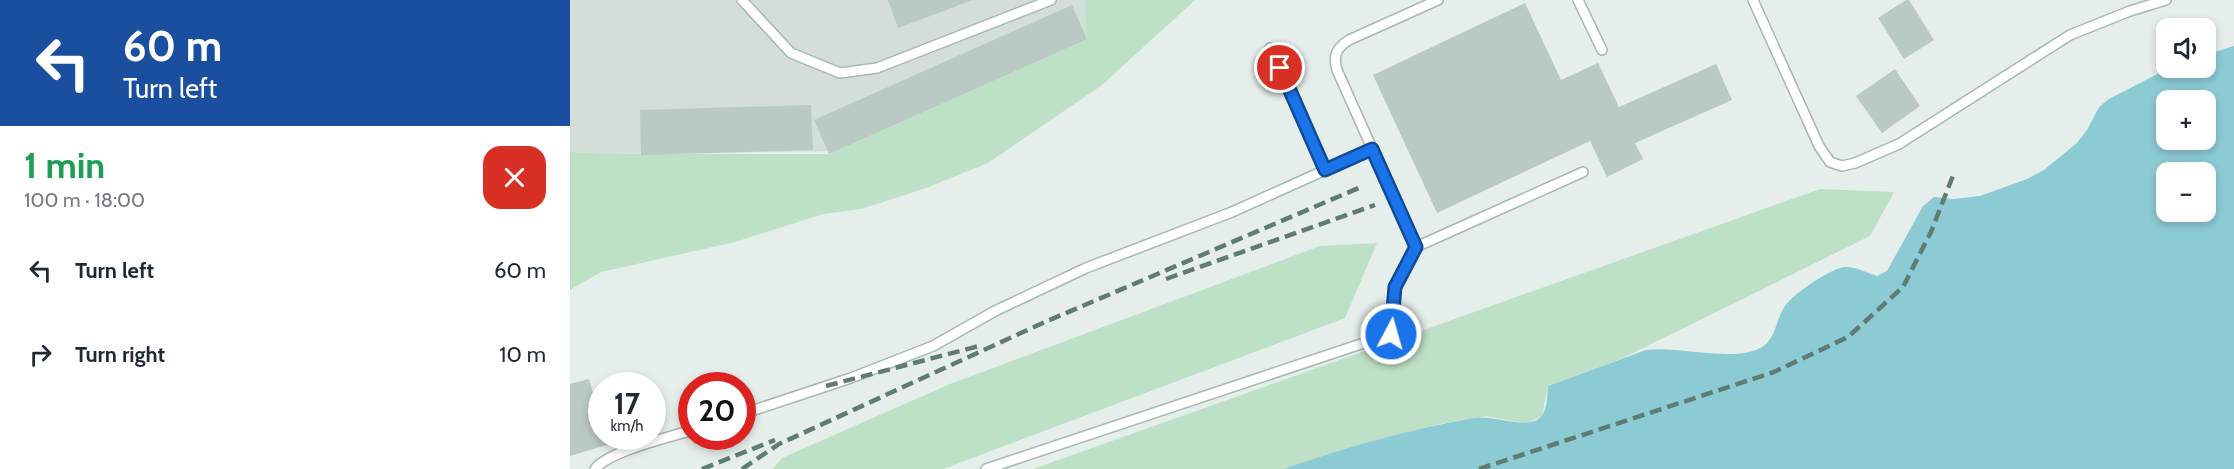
<!DOCTYPE html>
<html lang="en">
<head>
<meta charset="utf-8">
<style>
  body { margin:0; font-family:Cabin,sans-serif; background:#f6f6f7; color:#1f2937; height:100vh; display:flex; flex-direction:column; font-size:22px; white-space:nowrap }
  * { box-sizing:border-box; margin:0 }
  p { font-size:20px; color:#747a83 }
  .icon { flex:none; width:33px; height:33px; fill:none; stroke:currentColor; stroke-width:2; stroke-linecap:round; stroke-linejoin:round }
  .map { position:relative; flex:1; overflow:hidden }
  .sheet { display:flex; flex-direction:column; background:#fff; width:570px }
  .sheet>* { flex:none }
  .top-card { background:#1a4fa0; color:#fff; overflow:hidden }
  .controls { position:absolute; left:1586px; top:18px; display:grid; gap:12px }
  .controls a { display:grid; place-items:center; width:60px; height:60px; border-radius:12px; background:#fff; box-shadow:0 3px 9px #0003; font-size:30px }
  .speed { position:absolute; left:18px; top:372px; display:flex; gap:12px; font-size:30px; font-weight:700; text-align:center }
  .speed>* { display:grid; place-content:center; width:78px; height:78px; border-radius:50%; background:#fff; box-shadow:0 3px 9px #0003; line-height:1 }
  .speed small { font-size:15px; font-weight:400 }
  .speed .limit { border:9px solid #d22; background:#fff; color:#111 }
  .pin { position:absolute; display:grid; place-items:center; width:51px; height:51px; color:#fff; margin:-26px; border:3px solid #fff; border-radius:50%; box-shadow:0 2px 6px #0007 }
  .me { position:absolute; width:66px; margin:-33px; rotate:6deg; stroke-linejoin:round; filter:drop-shadow(0 0 4px #0008) }
  .turn { display:flex; align-items:center; gap:21px; height:126px; padding:0 24px; font-size:27px }
  .turn .icon { width:78px; height:78px; stroke-width:2.5 }
  .turn b { display:block; font-size:42px; line-height:51px }
  .round { display:grid; place-items:center; flex:none; width:63px; height:63px; border-radius:18px; background:#f6f6f7 }
  .head { display:flex; align-items:center; justify-content:space-between; height:102px; padding:0 24px }
  h1 { font-size:36px; font-weight:800; line-height:45px; color:#1e9e55 }
  ul { padding:0; list-style:none }
  li { display:flex; align-items:center; gap:18px; height:84px; padding:0 24px }
  li div { flex:1 }
  li b { display:block; font-size:22px }
  li em { font-style:normal }
  main { display:flex; flex:1; min-height:0 }
  .map>svg:first-child { display:block }
  .built { fill:#d3ded9 }
  .green { fill:#bde0c6 }
  .water { fill:#8ccad4; fill-rule:evenodd }
  .building { fill:#bac9c3 }
  .lines { fill:none; stroke-linecap:round; stroke-linejoin:round }
  .service-casing { stroke:#a7b7b1; stroke-width:12 }
  .service { stroke:#fff; stroke-width:9 }
  .rail { stroke:#5e7c74; stroke-width:4.5; stroke-dasharray:12 6; stroke-linecap:butt }
  .route-casing { stroke:#114b97; stroke-width:15 }
  .route { stroke:#1a73e8; stroke-width:10 }
</style>
</head>
<body>
<main>
<section class="sheet">
<div class="top-card">
<div class="turn"><svg class="icon" aria-label="left" viewBox="0 0 24 24"><path d="M17 20v-9H6M10 6l-5 5 5 5"/></svg><div><b>60 m</b>Turn left</div></div>
</div>
<div class="head"><div><h1>1 min</h1><p>100 m · 18:00</p></div><a class="round" style="background:#d93025;color:#fff"><svg class="icon" aria-label="close" viewBox="0 0 24 24"><path d="M6 6l12 12M18 6L6 18"/></svg></a></div>
<ul>
<li><svg class="icon" aria-label="left" viewBox="0 0 24 24"><path d="M17 20v-9H6M10 6l-5 5 5 5"/></svg><div><b>Turn left</b></div><em>60 m</em></li>
<li><svg class="icon" aria-label="right" viewBox="0 0 24 24"><path d="M7 20v-9h11M14 6l5 5-5 5"/></svg><div><b>Turn right</b></div><em>10 m</em></li>
</ul>
</section>
<div class="map">
<svg width="1664" height="469" viewBox="0 0 1664 469">
  <rect width="100%" height="100%" fill="#e5eeea"/>
  <!-- built -->
  <path class="built" d="M0 0H526L522 40 273 151 40 154 0 152Z"/>
  <!-- green -->
  <path class="green" d="M515 0H625L532 85 418 163 356 188 291 209 253 214 165 242 31 272 0 290V152L40 154H259L517 39Z
    M1250 189 1324 192 1300 236 1053 358 978 386 972 415 961 422 953 423 916 416 875 423 814 438 713 469H463Z
    M807 243 775 318 373 469H203L212 458 380 384 750 246Z"/>
  <!-- water -->
  <path class="water" d="M1664 46V469H713C775 448 839 429 904 418 922 415 953 428 967 420 978 413 977 397 978 386L1076 350C1108 346 1156 361 1186 350 1207 342 1204 322 1215 306 1223 294 1262 267 1276 267 1288 267 1296 273 1307 276L1317 271 1353 206 1364 197 1383 199 1410 196 1457 179 1474 170 1507 143 1517 130 1529 107 1539 99 1599 68H1635V55ZM1596 100H1635V140H1596ZM1596 172H1635V212H1596Z"/>
  <!-- building -->
  <path class="building" d="M318 0H403L328 28Z
    M1336 0H1339L1364 40 1334 59 1308 18Z
    M955 3 991 80 1028 63 1049 107 1146 64 1162 100 1065 143 1073 159 1037 177 1020 141 867 213 803 75Z
    M502 5 517 39 259 154 244 120Z
    M1325 69 1350 106 1312 133 1286 96Z
    M241 105 243 150 71 155 70 110Z
    M19 379 32 424V436H35L37 445 0 456V384Z"/>
  <g class="lines">
    <!-- service casing -->
    <g class="service-casing">
      <path id="service" d="M172 0 221 53 270 73 307 68 481 0
        M868 0 779 40C766 48 763 56 767 70L846 247 1013 172
        M1008 0 1032 50
        M1183 0 1249 146 1260 162 1272 166 1285 163 1329 144 1500 35 1560 11 1596 0
        M700 48 755 170
        M172 414 281 378 363 346 425 311 516 268 662 212 802 149
        M25 469C39 451 98 438 122 430
        M416 469 821 334 825 287 846 247"/>
    </g>
    <!-- service -->
    <use href="#service" class="service"/>
    <!-- rail -->
    <path class="rail" d="M596 279 805 205
      M256 386 409 346
      M132 469 205 440
      M172 469 209 444 475 322 791 187
      M909 469 1204 372 1278 337 1333 287 1361 232 1384 173"/>
  </g>
  <g class="lines">
    <!-- route casing -->
    <g class="route-casing">
      <path id="route" d="M710 68 755 170 802 149 846 247 825 287 821 334"/>
    </g>
    <!-- route -->
    <use href="#route" class="route"/>
  </g>
</svg>
<div class="controls">
<a><svg class="icon" aria-label="sound" viewBox="0 0 24 24"><path d="M4 9h4l5-4v14l-5-4H4zM17 9q2 3 0 6"/></svg></a>
<a>+</a>
<a>−</a>
</div>
<div class="speed"><div>17<small>km/h</small></div><div class="limit">20</div></div>
<div class="pin" style="left:710px;top:68px;background:#d93025"><svg class="icon" aria-label="arrive" viewBox="0 0 24 24"><path d="M6 21V4h12l-3 4 3 4H6"/></svg></div>
<svg class="me" style="left:821px;top:334px" viewBox="-20 -20 40 40"><circle r="17" fill="#1a73e8" stroke="#fff" stroke-width="3"/><path d="M0-11L8 9 0 5-8 9z" fill="#fff"/></svg>
</div>
</main>
</body>
</html>
